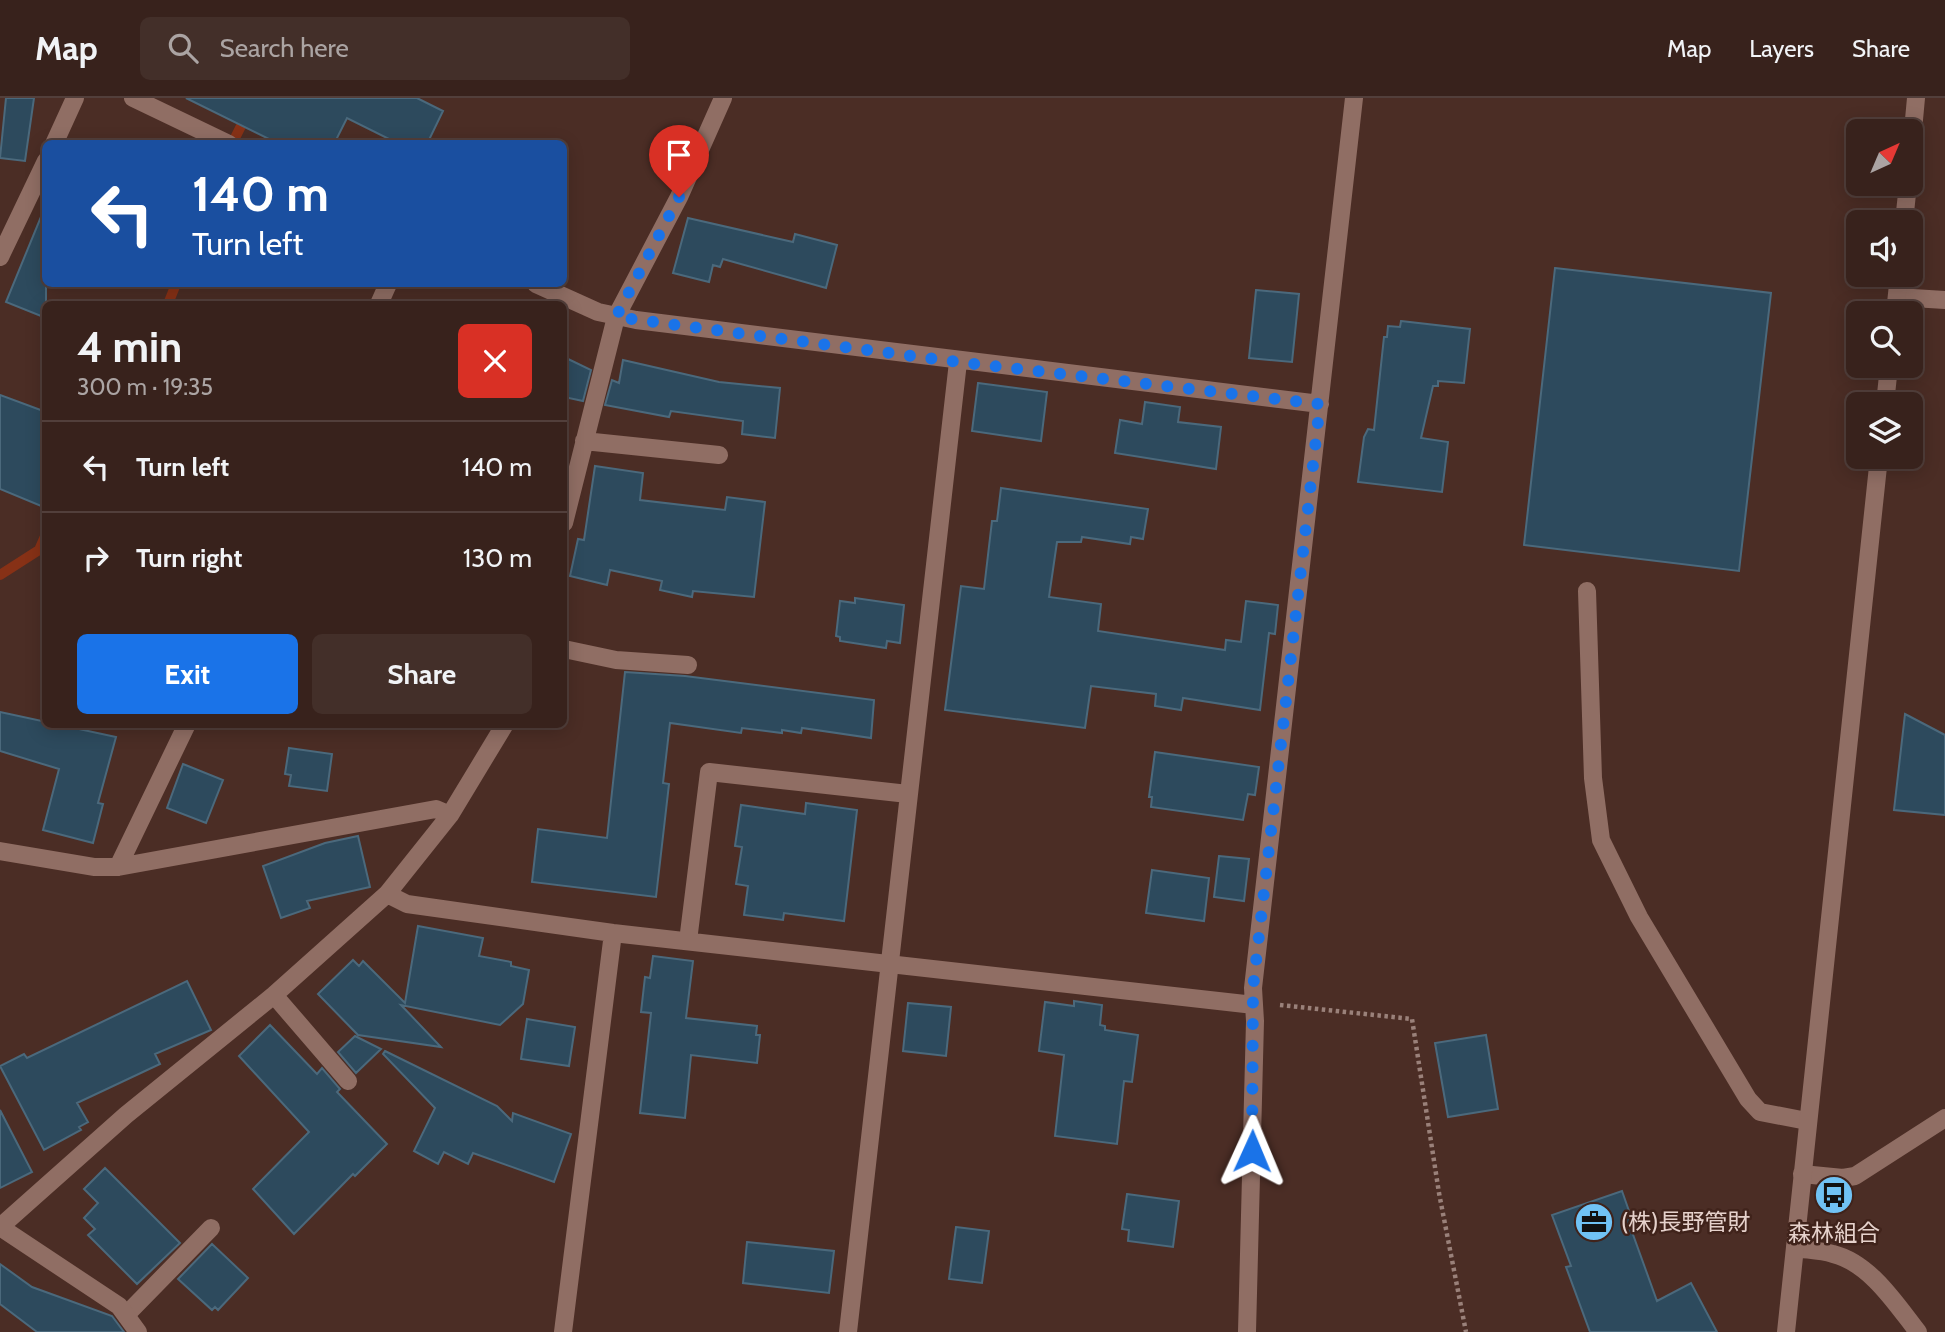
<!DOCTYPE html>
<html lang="en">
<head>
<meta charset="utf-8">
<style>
  body { margin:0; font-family:Cabin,"Noto Sans JP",sans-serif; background:#432f29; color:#f1f3f6; height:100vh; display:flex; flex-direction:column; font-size:26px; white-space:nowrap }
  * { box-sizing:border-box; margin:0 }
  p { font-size:23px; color:#aba4a3 }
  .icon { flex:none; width:38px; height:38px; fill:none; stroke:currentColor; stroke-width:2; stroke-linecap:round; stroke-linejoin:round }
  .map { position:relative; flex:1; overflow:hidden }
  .panel { position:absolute; left:42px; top:203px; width:525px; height:427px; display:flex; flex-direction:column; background:#38221c; border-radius:10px; box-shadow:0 4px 18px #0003,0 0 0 2px #523f3b }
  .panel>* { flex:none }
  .top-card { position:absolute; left:42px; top:42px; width:525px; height:147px; border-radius:10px; box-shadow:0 4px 18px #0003,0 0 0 2px #523f3b; background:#1a4fa0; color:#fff; overflow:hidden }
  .needle { width:46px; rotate:44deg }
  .buttons { position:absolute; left:1846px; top:21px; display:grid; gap:14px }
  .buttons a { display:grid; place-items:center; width:77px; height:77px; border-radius:10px; background:#38221c; box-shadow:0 4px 18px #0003,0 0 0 2px #523f3b; font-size:35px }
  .pin { position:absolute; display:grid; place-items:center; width:60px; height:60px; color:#fff; margin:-72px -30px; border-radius:50% 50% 50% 0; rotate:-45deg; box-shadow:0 0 7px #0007 }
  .pin .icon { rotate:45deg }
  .me { position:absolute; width:77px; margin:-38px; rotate:1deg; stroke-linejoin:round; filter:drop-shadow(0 0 5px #0008) }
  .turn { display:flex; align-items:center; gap:24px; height:147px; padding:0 35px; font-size:32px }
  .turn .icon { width:91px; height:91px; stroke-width:2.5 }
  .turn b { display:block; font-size:49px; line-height:60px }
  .round { display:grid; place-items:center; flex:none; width:74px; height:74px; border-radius:10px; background:#432f29 }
  .summary { display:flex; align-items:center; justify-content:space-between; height:119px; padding:0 35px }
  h1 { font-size:42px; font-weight:800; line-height:52px }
  .primary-button { display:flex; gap:14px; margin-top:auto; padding:14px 35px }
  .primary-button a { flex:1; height:80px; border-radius:10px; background:#1a73e8; color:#fff; font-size:28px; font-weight:800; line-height:80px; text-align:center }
  .primary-button a+a { background:#432f29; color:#f1f3f6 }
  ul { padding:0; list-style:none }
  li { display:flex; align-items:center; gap:21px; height:91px; padding:0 35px; border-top:2px solid #523f3b }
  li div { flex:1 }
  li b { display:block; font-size:26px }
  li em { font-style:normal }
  header { display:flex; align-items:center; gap:42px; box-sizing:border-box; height:98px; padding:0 35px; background:#38221c; border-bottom:2px solid #523f3b }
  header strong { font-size:33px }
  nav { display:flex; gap:38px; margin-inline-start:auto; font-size:24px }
  .search { width:490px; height:63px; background:#432f29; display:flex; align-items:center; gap:18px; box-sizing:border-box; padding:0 24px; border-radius:10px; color:#aba4a3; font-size:26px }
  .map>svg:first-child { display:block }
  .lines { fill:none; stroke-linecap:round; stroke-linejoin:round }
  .stream { stroke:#873116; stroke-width:10 }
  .building { fill:#2d4a5d; stroke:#4b697c; stroke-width:2 }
  .path { stroke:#9a817a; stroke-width:4.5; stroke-dasharray:3.5 3.5; stroke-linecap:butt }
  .service { stroke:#906e64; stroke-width:18 }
  .minor { stroke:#906e64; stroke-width:18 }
  .tertiary { stroke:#906e64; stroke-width:18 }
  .route { stroke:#1a73e8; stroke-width:12; stroke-dasharray:0 21.6 }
  .labels { text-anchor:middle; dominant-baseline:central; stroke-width:5; stroke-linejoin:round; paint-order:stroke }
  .poi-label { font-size:23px; fill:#e6d2cc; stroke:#40231b; text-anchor:start }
</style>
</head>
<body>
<header>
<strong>Map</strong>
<div class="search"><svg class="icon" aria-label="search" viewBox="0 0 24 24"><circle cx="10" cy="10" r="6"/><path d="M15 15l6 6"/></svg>Search here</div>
<nav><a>Map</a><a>Layers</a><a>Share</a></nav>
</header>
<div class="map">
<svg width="1945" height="1234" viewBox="0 0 1945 1234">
  <rect width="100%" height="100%" fill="#4b2d25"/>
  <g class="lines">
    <!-- stream -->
    <path class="stream" d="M232 46 255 0
      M168 206 176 186
      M0 477 39 452 46 436"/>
  </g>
  <!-- building -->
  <path class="building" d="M6 0H34L25 63 0 60Z
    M186 0H417L443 13 427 46H399L347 20 334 46H279Z
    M45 109H46V220L6 204Z
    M688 120 793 144 795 136 837 147 826 190 723 161 720 169 713 167 709 184 673 175Z
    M1555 170 1771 195 1739 473 1524 447Z
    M1256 192 1299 196 1292 264 1249 260Z
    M1401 223 1470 231 1464 285 1438 283V288H1433L1421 340 1448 344 1442 394 1358 384 1364 339 1368 331 1374 332 1384 239H1387L1388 228 1400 229Z
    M564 259 591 272 583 303 564 299Z
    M623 262 719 284 780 290 775 340 742 336 743 323 671 313 669 319 605 307 612 282 619 285Z
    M978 285 1047 294 1041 343 972 333Z
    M0 297 46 314V410L0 391Z
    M1145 304 1180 309 1178 324 1221 329 1216 371 1115 355 1120 322 1142 326Z
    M595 368 643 375 640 402 725 412 727 399 765 404 754 499 693 493 692 499 660 492 662 483 610 472 607 487 570 478 578 441 584 442Z
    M1001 390 1148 411 1143 441 1131 439 1130 446 1082 439 1081 444H1057L1049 499 1101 506 1098 533 1225 552 1226 542 1241 544 1246 503 1278 507 1275 536 1269 535 1260 612 1183 600 1181 612 1155 608 1156 596 1091 588 1085 630 945 612 961 488 984 491 992 423H997Z
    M855 500 904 507 900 545 887 543 886 550 840 543V539L836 538 840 503 855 505Z
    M625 574 685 578 874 602 871 640 802 630 801 635 782 632V635L742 630 741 635 670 625 663 685 669 686 656 799 532 784 538 731 607 740Z
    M0 614 116 639 98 705 103 706 93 745 43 732 59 671 0 653Z
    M1905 616 1945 637V717L1894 712Z
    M289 650 332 656 327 693 289 688 291 677 285 676Z
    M1155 654 1259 669 1255 697 1248 696 1243 722 1151 709 1152 699H1149Z
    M183 666 223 682 206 725 167 710Z
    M806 705 857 712 844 823 784 815 783 822 744 817 748 788 736 786 742 749 735 748 741 707 805 716Z
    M358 738 370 789 307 803 310 810 281 820 263 768 325 745Z
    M1219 758 1249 761 1244 803 1214 799Z
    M1152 772 1209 780 1204 823 1146 815Z
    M418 828 483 840 479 858 511 864V868L529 872 523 906 500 927 401 907 441 949 358 937 318 896 353 862 359 868 363 863 405 905Z
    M653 858 693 863 686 920 757 928 756 937H760L757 965 691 957 685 1020 640 1015 651 915 641 914 645 879 650 880Z
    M187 883 211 932 155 956 160 966 77 1005 88 1024 79 1029 81 1032 44 1052 0 968 24 956 27 960Z
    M1074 903 1102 907 1100 927 1105 928V932L1138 937 1132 984 1124 983 1117 1046 1055 1038 1064 957 1039 953 1045 904 1074 908Z
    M908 905 951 909 946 958 903 953Z
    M527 921 575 929 569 968 521 961Z
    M270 927 317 976 322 970 340 991 337 994 387 1046 355 1078 353 1076 294 1136 253 1091 309 1034 239 958Z
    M1486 937 1498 1011 1448 1019 1435 945Z
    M355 938 381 951 356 975 338 954Z
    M385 953 497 1008 512 1023 513 1015 571 1036 554 1084 473 1055 468 1066 444 1054 438 1066 414 1053 435 1010 383 956Z
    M0 1012 32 1074 0 1090Z
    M105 1070 180 1145 137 1186 88 1137 95 1131 84 1120 98 1105 84 1091Z
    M1622 1093 1635 1130 1631 1131 1657 1203 1691 1185 1717 1234H1590L1566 1169 1571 1168 1552 1117Z
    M1127 1096 1179 1103 1173 1149 1128 1143 1129 1132 1122 1131Z
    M956 1129 989 1133 982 1185 949 1181Z
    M747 1144 834 1153 829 1195 743 1185Z
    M212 1146 248 1180 218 1212 215 1209 212 1212 178 1181Z
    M0 1166 32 1189 112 1218 124 1234H37L0 1206Z"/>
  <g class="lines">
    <!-- path -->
    <path class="path" d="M1280 907 1412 921 1439 1095 1466 1234"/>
    <!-- service -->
    <path class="service" d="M1587 493 1593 680 1601 742 1639 819 1748 1001 1760 1014 1807 1023
      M1795 1150C1807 1152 1821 1152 1833 1156 1870 1165 1896 1206 1918 1234
      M126 1217 211 1130"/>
    <!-- minor -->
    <path class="minor" d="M133 0 229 46
      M54 46 75 0
      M0 159 46 63
      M536 186 598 214 636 222 1320 306
      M1897 199 1945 202
      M379 206 388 186
      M584 343 719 357
      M564 425 616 219 679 99 723 0
      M564 551 616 562 688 567
      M0 753 95 769H118L436 711 450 717
      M118 769 187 626
      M387 796 407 806 613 835 1254 907
      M688 843 709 674 908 696
      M274 897 348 983
      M1802 1076 1843 1080 1855 1078 1945 1020
      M0 1129 126 1017 274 897 387 796 450 717 505 626
      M0 1129 119 1208 138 1234
      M563 1234 613 835
      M848 1234 958 264
      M1247 1234 1255 923 1253 890 1354 0"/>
    <!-- tertiary -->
    <path class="tertiary" d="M1911 54 1916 0
      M1904 124 1908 86
      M1895 215 1899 177
      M1885 306 1889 268
      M1786 1234 1879 359"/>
  </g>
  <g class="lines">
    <!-- route -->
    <path class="route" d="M679 99 616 219 958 264 1320 306 1253 890 1252 1053"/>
  </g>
  <!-- icons -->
  <defs>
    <g id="bus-disc" transform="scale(2.0125)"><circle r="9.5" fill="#70c2f4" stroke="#40231b"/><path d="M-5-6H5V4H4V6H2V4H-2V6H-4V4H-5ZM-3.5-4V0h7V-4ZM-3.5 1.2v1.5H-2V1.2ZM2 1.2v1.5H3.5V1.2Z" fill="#111"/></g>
    <g id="office-disc" transform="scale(2.0125)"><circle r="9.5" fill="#70c2f4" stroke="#40231b"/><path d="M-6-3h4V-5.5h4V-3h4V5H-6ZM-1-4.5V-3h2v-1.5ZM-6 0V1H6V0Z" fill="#111"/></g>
  </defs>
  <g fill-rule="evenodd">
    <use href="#bus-disc" x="1834" y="1097"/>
    <use href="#office-disc" x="1594" y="1124"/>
  </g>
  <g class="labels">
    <!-- poi labels -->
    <g class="poi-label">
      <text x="1621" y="1124">(株)長野管財</text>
      <text x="1834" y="1135" text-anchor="middle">森林組合</text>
    </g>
  </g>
</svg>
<div class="buttons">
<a><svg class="needle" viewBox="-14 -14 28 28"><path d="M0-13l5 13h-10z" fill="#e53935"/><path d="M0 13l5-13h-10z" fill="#aba4a3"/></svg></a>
<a><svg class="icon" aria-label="sound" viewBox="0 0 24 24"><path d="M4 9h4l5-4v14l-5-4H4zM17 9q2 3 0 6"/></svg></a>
<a><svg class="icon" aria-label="search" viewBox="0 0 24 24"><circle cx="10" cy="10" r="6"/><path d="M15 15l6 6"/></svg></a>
<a><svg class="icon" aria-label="layers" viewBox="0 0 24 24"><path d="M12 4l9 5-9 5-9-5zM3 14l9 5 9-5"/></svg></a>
</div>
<div class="pin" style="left:679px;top:99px;background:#d93025"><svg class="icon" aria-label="arrive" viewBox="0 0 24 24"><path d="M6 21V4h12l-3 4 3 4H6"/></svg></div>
<svg class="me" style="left:1252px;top:1053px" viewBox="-20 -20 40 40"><path d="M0-17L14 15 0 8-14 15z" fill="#1a73e8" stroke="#fff" stroke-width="4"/></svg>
<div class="top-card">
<div class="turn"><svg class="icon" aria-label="left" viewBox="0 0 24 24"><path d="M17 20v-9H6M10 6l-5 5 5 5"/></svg><div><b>140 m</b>Turn left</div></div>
</div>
<section class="panel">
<div class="summary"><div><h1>4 min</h1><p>300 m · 19:35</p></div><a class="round" style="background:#d93025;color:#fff"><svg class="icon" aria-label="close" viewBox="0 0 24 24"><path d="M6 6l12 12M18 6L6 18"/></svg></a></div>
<ul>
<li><svg class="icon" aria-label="left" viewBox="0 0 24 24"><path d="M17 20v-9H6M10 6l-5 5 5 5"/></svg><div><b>Turn left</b></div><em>140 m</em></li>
<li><svg class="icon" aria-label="right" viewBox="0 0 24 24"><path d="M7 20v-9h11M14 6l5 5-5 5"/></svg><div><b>Turn right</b></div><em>130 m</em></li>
</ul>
<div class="primary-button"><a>Exit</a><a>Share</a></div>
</section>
</div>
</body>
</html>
